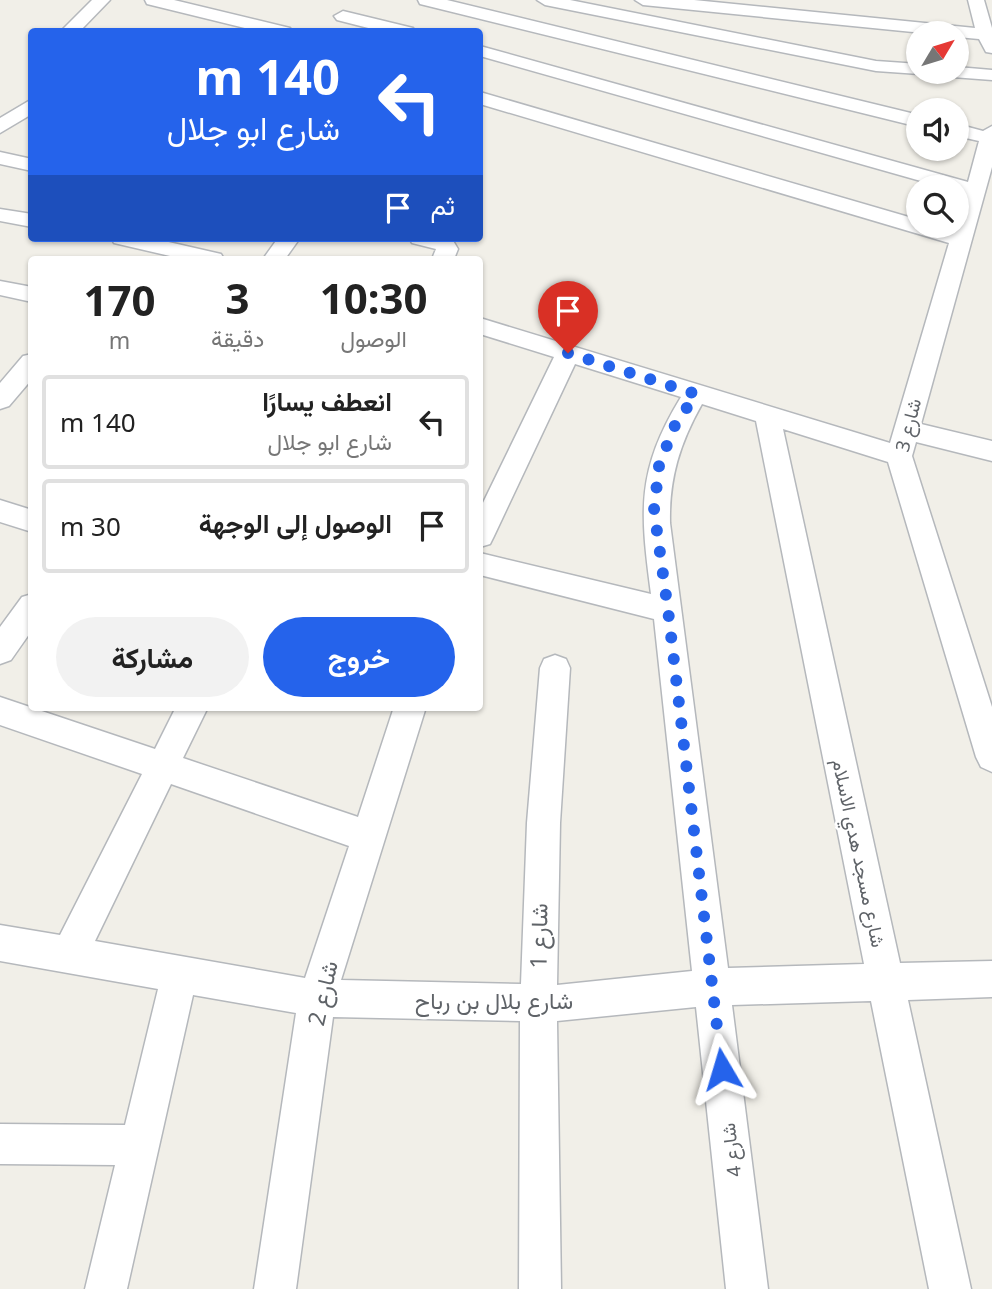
<!DOCTYPE html>
<html lang="ar">
<head>
<meta charset="utf-8">
<style>
  body { margin:0; font-family:"Noto Sans",Vazirmatn,sans-serif; background:#f2f2f2; color:#222; direction:rtl; height:100vh; display:flex; flex-direction:column; font-size:26px; white-space:nowrap }
  * { box-sizing:border-box; margin:0 }
  p { font-size:23px; color:#767676 }
  .icon { flex:none; width:38px; height:38px; fill:none; stroke:currentColor; stroke-width:2; stroke-linecap:round; stroke-linejoin:round }
  .map { position:relative; flex:1; overflow:hidden; direction:ltr }
  .sheet { position:absolute; left:28px; top:256px; width:455px; height:455px; display:flex; flex-direction:column; background:#fff; border-radius:7px; box-shadow:0 2px 5px #0004; direction:rtl }
  .sheet>* { flex:none }
  .hud { position:absolute; left:28px; top:28px; width:455px; height:214px; border-radius:7px; box-shadow:0 2px 5px #0004; direction:rtl; background:#2563eb; color:#fff; overflow:hidden }
  .needle { width:46px; rotate:52deg }
  .controls { position:absolute; left:906px; top:21px; display:grid; gap:14px }
  .controls a { display:grid; place-items:center; width:63px; height:63px; border-radius:50%; background:#fff; box-shadow:0 2px 5px #0004; font-size:35px }
  .pin { position:absolute; display:grid; place-items:center; width:60px; height:60px; color:#fff; margin:-72px -30px; border-radius:50% 50% 50% 0; rotate:-45deg; box-shadow:0 0 7px #0007 }
  .pin .icon { rotate:45deg }
  .me { position:absolute; width:77px; margin:-38px; rotate:353deg; stroke-linejoin:round; filter:drop-shadow(0 0 5px #0008) }
  .turn { display:flex; align-items:center; gap:24px; height:147px; padding:0 28px; font-size:32px }
  .turn .icon { width:91px; height:91px; stroke-width:2.5 }
  .turn b { display:block; font-size:49px; line-height:60px }
  .then { display:flex; align-items:center; height:66px; padding:0 28px; background:#0003; gap:14px; font-size:26px }
  .eta { display:flex; justify-content:space-evenly; align-items:center; height:119px; text-align:center }
  .eta b { font-size:42px; font-weight:700; line-height:49px }
  .action { display:flex; gap:14px; margin-top:auto; padding:14px 28px }
  .action a { flex:1; height:80px; border-radius:42px; background:#2563eb; color:#fff; font-size:28px; font-weight:700; line-height:80px; text-align:center }
  .action a+a { background:#f2f2f2; color:#222 }
  ul { padding:0; list-style:none }
  li { display:flex; align-items:center; gap:21px; height:94px; margin:0 14px 10px; padding:0 14px; border:4px solid #e0e0e0; border-radius:7px }
  li div { flex:1 }
  li b { display:block; font-size:26px }
  li em { font-style:normal }
  .map>svg:first-child { display:block }
  .lines { fill:none; stroke-linecap:round; stroke-linejoin:round }
  .minor-casing { stroke:#b5b8bc; stroke-width:3 }
  .minor { fill:#fff; fill-rule:evenodd }
  .route { stroke:#2563eb; stroke-width:12; stroke-dasharray:0 21.6 }
  .labels { text-anchor:middle; dominant-baseline:central; stroke-width:5; stroke-linejoin:round; paint-order:stroke }
  .street-label { font-size:19px; fill:#5f6368; stroke:#fff }
  .near-street-label { font-size:23px; fill:#5f6368; stroke:#fff }
</style>
</head>
<body>
<div class="map">
<svg width="992" height="1289" viewBox="0 0 992 1289">
  <rect width="100%" height="100%" fill="#f1efe8"/>
  <g class="lines">
    <!-- minor casing -->
    <g class="minor-casing">
      <path id="minor" d="M92 0H110L79 32H60Z
        M145 0H174L290 28 292 32H261L147 4Z
        M418 0H447L919 115V127L420 4Z
        M537 0H570L876 61 919 64V72H926L919 74 876 71 545 5Z
        M635 0H694L975 28 968 0H984L992 28V53L986 52 979 39 957 37V33H923L643 5Z
        M343 11 413 28 415 32H384L337 20 334 16Z
        M480 46 968 182 979 141 957 136V124L983 131 992 126V167L921 424 992 441V461L916 442 912 456 992 707V772L981 767 976 757 888 462 783 429 900 963 992 961V997L908 1000 971 1289H929L871 1001 732 1005 768 1289H726L696 1007 557 1021 561 1289H519L520 1021 333 1017 296 1289H254L296 1013 193 995 127 1289H85L115 1165 0 1164V1124L125 1125 158 989 0 961V925L60 935 142 774 0 725V697L155 749 176 707H208L183 758 358 817 394 707H426L341 980 521 984 527 823 540 668 544 659 555 655 566 659 570 668 560 823 557 985 692 971 654 619 480 575V553L651 594C640 511 636 471 681 397L575 364 494 536 490 544 480 547V509L554 357 480 334V318L890 443 949 243 480 104V92L919 220V226H939L953 230 957 226 964 193 957 191V187H942L480 56ZM702 404 756 421 864 964 728 968 670 523C669 478 680 443 702 404ZM171 784 349 846 305 978 95 941Z
        M957 67 992 70V80L952 77 943 72H957Z
        M32 99V114L0 133V118Z
        M0 152 32 159V171L0 164Z
        M0 209 32 214V227L0 221Z
        M111 238H151L221 254 224 259H183L114 243Z
        M278 238H300L285 259H263Z
        M409 238H447L452 239 458 249 454 259H432L436 249 412 243Z
        M0 281 32 287V302L0 295Z
        M32 354V379L9 406 0 409V383L23 356Z
        M0 500 32 510V532L0 522Z
        M32 594V630L11 660 0 664V627L22 597Z"/>
    </g>
    <!-- minor -->
    <use href="#minor" class="minor"/>
  </g>
  <g class="lines">
    <!-- route -->
    <path class="route" d="M568 353 696 394 674 427 659 466 654 510 668 610 722 1069"/>
  </g>
  <g class="labels">
    <!-- street labels -->
    <g class="street-label">
      <text transform="translate(908 425) rotate(-76)">شارع 3</text>
      <text transform="translate(859 853) rotate(78)">شارع مسجد هدي الاسلام</text>
      <text transform="translate(731 1150) rotate(-97)">شارع 4</text>
    </g>
    <!-- near-street labels -->
    <g class="near-street-label">
      <text transform="translate(538 936) rotate(-89)">شارع 1</text>
      <text transform="translate(322 993) rotate(-77)">شارع 2</text>
      <text x="494" y="1000">شارع بلال بن رباح</text>
    </g>
  </g>
</svg>
<div class="controls">
<a><svg class="needle" viewBox="-14 -14 28 28"><path d="M0-13l5 13h-10z" fill="#e53935"/><path d="M0 13l5-13h-10z" fill="#767676"/></svg></a>
<a><svg class="icon" aria-label="sound" viewBox="0 0 24 24"><path d="M4 9h4l5-4v14l-5-4H4zM17 9q2 3 0 6"/></svg></a>
<a><svg class="icon" aria-label="search" viewBox="0 0 24 24"><circle cx="10" cy="10" r="6"/><path d="M15 15l6 6"/></svg></a>
</div>
<div class="pin" style="left:568px;top:353px;background:#d93025"><svg class="icon" aria-label="arrive" viewBox="0 0 24 24"><path d="M6 21V4h12l-3 4 3 4H6"/></svg></div>
<svg class="me" style="left:722px;top:1069px" viewBox="-20 -20 40 40"><path d="M0-17L14 15 0 8-14 15z" fill="#2563eb" stroke="#fff" stroke-width="4"/></svg>
<div class="hud">
<div class="turn"><svg class="icon" aria-label="left" viewBox="0 0 24 24"><path d="M17 20v-9H6M10 6l-5 5 5 5"/></svg><div><b>140 m</b>شارع ابو جلال</div></div>
<div class="then">ثم<svg class="icon" aria-label="arrive" viewBox="0 0 24 24"><path d="M6 21V4h12l-3 4 3 4H6"/></svg></div>
</div>
<section class="sheet">
<div class="eta">
<div><b>10:30</b><p>الوصول</p></div>
<div><b>3</b><p>دقيقة</p></div>
<div><b>170</b><p>m</p></div>
</div>
<ul>
<li><svg class="icon" aria-label="left" viewBox="0 0 24 24"><path d="M17 20v-9H6M10 6l-5 5 5 5"/></svg><div><b>انعطف يسارًا</b><p>شارع ابو جلال</p></div><em>140 m</em></li>
<li><svg class="icon" aria-label="arrive" viewBox="0 0 24 24"><path d="M6 21V4h12l-3 4 3 4H6"/></svg><div><b>الوصول إلى الوجهة</b></div><em>30 m</em></li>
</ul>
<div class="action"><a>خروج</a><a>مشاركة</a></div>
</section>
</div>
</body>
</html>
